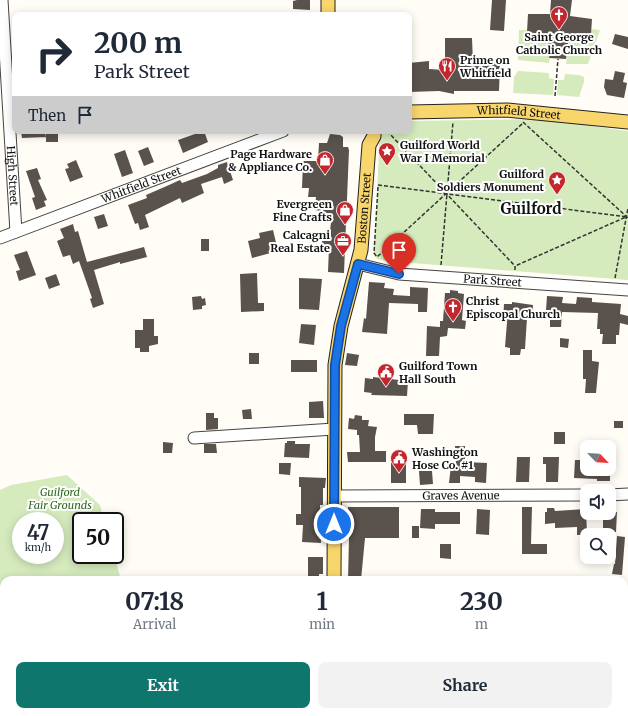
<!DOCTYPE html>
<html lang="en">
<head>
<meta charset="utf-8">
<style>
  body { margin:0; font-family:Merriweather,serif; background:#f2f2f3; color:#1f2937; height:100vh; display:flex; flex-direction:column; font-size:15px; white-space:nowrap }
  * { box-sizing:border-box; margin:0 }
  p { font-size:13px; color:#747a83 }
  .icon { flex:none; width:22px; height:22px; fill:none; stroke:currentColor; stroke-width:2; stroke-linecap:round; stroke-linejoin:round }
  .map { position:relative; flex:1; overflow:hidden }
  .drawer { position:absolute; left:0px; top:576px; width:628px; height:140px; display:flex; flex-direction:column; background:#fff; border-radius:12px 12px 0 0; box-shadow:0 2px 10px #0003 }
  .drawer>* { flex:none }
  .banner { position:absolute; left:12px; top:12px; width:400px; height:122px; border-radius:8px; box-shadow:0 2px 10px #0003; background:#fff; color:#1f2937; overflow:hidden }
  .needle { width:26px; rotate:115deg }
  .tools { position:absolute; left:580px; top:440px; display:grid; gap:8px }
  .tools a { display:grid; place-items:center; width:36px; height:36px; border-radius:8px; background:#fff; box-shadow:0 2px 10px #0003; font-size:20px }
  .speed { position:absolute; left:12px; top:512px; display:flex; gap:8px; font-size:20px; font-weight:700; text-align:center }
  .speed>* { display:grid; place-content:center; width:52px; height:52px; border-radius:50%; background:#fff; box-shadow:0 2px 10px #0003; line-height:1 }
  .speed small { font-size:10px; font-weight:400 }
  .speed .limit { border:2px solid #111; border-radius:6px; background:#fff; color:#111 }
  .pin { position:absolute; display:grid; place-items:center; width:34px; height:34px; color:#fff; margin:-41px -17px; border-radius:50% 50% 50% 0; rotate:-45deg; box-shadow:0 0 4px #0007 }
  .pin .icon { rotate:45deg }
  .me { position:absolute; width:44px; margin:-22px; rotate:0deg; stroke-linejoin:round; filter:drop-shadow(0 0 3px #0008) }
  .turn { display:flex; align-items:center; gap:14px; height:84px; padding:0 16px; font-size:18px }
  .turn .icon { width:52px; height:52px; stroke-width:2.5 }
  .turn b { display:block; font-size:28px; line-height:34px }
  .then { display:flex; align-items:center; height:38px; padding:0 16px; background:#0003; gap:8px; font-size:15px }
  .eta { display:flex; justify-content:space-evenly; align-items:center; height:68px; text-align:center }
  .eta b { font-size:24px; font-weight:700; line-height:28px }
  .action { display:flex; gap:8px; margin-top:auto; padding:8px 16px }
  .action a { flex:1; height:46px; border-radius:8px; background:#0f766e; color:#fff; font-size:16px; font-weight:700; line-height:46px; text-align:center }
  .action a+a { background:#f2f2f3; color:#1f2937 }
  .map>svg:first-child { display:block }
  .green { fill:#d5ebbd; fill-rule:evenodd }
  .building { fill:#5a524d }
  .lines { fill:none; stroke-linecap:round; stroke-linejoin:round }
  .minor-casing { stroke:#444; stroke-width:13 }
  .major-casing { stroke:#222; stroke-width:15 }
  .path { stroke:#333; stroke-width:1.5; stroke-dasharray:4 2; stroke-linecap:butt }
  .minor { stroke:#fff; stroke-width:11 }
  .major { stroke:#f9d66b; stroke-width:13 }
  .route-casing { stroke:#114b97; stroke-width:10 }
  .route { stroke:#1a73e8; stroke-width:7 }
  .labels { text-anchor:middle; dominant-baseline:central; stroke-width:4; stroke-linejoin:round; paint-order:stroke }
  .poi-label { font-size:11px; font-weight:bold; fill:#111; stroke:#fff; text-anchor:start }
  .street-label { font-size:11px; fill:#111; stroke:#fff }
  .park-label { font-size:11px; font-style:italic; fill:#2f6b1f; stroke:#fff }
  .district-label { font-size:15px; font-weight:bold; fill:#111; stroke:#fff }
</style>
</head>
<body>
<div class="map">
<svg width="628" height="716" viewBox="0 0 628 716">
  <rect width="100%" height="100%" fill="#fffdf5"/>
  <!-- green -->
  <path class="green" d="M591 29 600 30 588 64H566L569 35 586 36V34H591Z
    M519 30H527V32L548 35 547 52 550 53 549 63 518 60Z
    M518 71 549 73V78L554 79 553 95 513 93 514 77Z
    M565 74 579 75 584 77V82L579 97 557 95 558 80H564Z
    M538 119 628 131V280L386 261 377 259 374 255 380 131H409V121Z
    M67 475 100 505 104 521H81V555H114L121 580H4V712H105L108 716H0V490L11 485ZM21 521H55V555H21Z"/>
  <!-- building -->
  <path class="building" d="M297 0H310V10L293 9V1Z
    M492 0H506L504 31 490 30Z
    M551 0H572L570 16 592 19 591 34H586V36L569 35 566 59 549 58 550 53H547L548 35 527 32 528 14H550Z
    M615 34 628 37V49L612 44Z
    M445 38H472L473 63H500L499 91H454V94L439 91 409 92V63L429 61V69L445 70Z
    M615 71 625 73 623 82 627 83 624 98 607 95 604 87 605 79 613 80Z
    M21 131H45L46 137 22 138Z
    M194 131H204L208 142 183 153 178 140 195 134Z
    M46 134H58V142H46Z
    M330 134 340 135 343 137V147H348L349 150 344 273 328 272 329 247H322V237H329L332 216 321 215V211L315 210 316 197H308L309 188H302L303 161H318L319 143H327Z
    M148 147 154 162 144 166 138 151Z
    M125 150 133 173 122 177 114 154Z
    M76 160 83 177 70 182 65 169 69 168 67 164Z
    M227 162 233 180 224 184 222 177 201 184 204 193 182 203 180 198 145 215 149 227 140 230 138 223 135 224 128 205 147 198 146 195 169 185 180 180 182 183 207 174 218 168V165Z
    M37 168 41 179 38 180 47 200 44 201 46 206 36 210 32 198 35 197 26 171Z
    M104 214 108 226 98 229 94 217Z
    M73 224 75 232 78 231 87 262 144 247 147 257 120 264V262L94 270 104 304 93 308 90 299 92 298 79 261 73 264 70 255 63 257 57 241 64 238 60 229Z
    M273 230 278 251 252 258 248 241 260 238 259 233Z
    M201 239H209V251H201Z
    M27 251 36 275 19 281 16 271 20 270 14 255Z
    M257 273 258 303H264V311L241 312 240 274Z
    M56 274 60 285 49 289 45 278Z
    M299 278 322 279 319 310 299 309Z
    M369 282 385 283 384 288 394 289 393 295 410 296V287L428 288 427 312H418V304L389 303 387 334 362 332 364 318 366 319Z
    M450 290 458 291V293L464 294 462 320 466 321 465 329 448 328 447 336 440 337 439 356H426L427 326 440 327V321H443L445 293H450Z
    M201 296 202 299 205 298 206 305 202 306V309L193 310 192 297Z
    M547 296 563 297 562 303 576 304 577 297 592 298V302L621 304 620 314 628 316V325L620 323 619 335H616V344H602L603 334H600V329H597L598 313 562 312 561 327H550V310H546Z
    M512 302 533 305 532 319 527 318 525 349H521L520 355H510V348L505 347 507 322H503L504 304H512Z
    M143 319H154V336H158V344L149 346V352H140V348H135V330H143Z
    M301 324 316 325 314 345 299 343Z
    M560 338 569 339 568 348 560 347Z
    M583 350H592V361L599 362 596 393H585L586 379H583Z
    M249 353H259V364H249Z
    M347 353 359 355 357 366 345 365Z
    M291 360H317V372H291Z
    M373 377 408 381 407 396 371 395 372 393 364 392 365 378 373 379Z
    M323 401 324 418H309V402Z
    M251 409 252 419H243L242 410Z
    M206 413H214V418H218V429L206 430Z
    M404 414H434L433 434H418L417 425H404Z
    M355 415 362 416V420H369L368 426 377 427 375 437V451H386V462H348L347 452H360L359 435H357V430L348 429 349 418 354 419Z
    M614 421H623V428H614Z
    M554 432H565V444H554Z
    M287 441H295V444H310L309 458 284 457 285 443H287Z
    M163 442 173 443 172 453H163Z
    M204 444H216L217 453H204Z
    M455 446H465V462L487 463 486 483 475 482V477L460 476V483H449L451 465H456Z
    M517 457H530L529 482H516Z
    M543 457H559L558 482H546V464H543Z
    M575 460H585V469H610V481H597V479L574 478Z
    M391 462 406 463V483H391Z
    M279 463H291L290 475 279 474Z
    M419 471H432L433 484 420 485Z
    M299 477 326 478 325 488H323V505H320L321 543 302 542 303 525H296V514H301V487H299Z
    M348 507H399V538H365L361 580H348L349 538Z
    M522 507H532L531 544H547V554H522Z
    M547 508H554L555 511 586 509 587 535H577V527L555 528V523L545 524V512H547Z
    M421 509H435V512H460V524H435V529L420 528Z
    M477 509 490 510 489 535 476 534Z
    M609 512H617L616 532 603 531V513Z
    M412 526H419V538H412Z
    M617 536 625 537 622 575 612 574 614 564H615Z
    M440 544H451V559L440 558Z
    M308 557H323V574H319V579H308Z"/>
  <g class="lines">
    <!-- minor casing -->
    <g class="minor-casing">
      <g id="minor">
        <path id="s1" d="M2 0 16 232"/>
        <path id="s2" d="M0 238 283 131"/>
        <path id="s3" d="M358 264 399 274 628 290"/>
        <path d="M194 438 334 429"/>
        <path d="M609 495 628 494"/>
        <path id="s4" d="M334 496 587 495"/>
        <path d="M624 679 628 680"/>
      </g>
    </g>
    <!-- major casing -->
    <g class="major-casing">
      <g id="major">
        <path d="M328 15V0"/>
        <path id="s5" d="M409 112 507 110 628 122"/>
        <path id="s6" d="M334 580 335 365 341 326 361 250 369 145 374 136V131"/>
        <path d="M333 716V712"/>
      </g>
    </g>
    <!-- path -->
    <path class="path" d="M555 96 558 59
      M523 122 628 218
      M387 131 515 266
      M378 185 628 217
      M378 187 374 253 377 257 523 123
      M441 265 453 122
      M515 270V266L626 217
      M615 278 628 208
      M72 716V712"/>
    <!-- minor -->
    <use href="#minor" class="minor"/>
    <!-- major -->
    <use href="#major" class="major"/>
  </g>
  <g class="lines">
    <!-- route casing -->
    <g class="route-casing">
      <path id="route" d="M334 524 335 365 341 326 358 264 399 274"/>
    </g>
    <!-- route -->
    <use href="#route" class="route"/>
  </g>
  <!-- icons -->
  <defs>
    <g id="church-pin" transform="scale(0.9)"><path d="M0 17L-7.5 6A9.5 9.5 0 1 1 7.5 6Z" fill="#c4262e" stroke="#fff"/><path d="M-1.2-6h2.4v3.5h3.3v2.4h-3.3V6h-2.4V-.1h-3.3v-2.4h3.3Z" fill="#fff"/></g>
    <g id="restaurant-pin" transform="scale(0.9)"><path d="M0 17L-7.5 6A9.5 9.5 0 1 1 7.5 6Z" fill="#c4262e" stroke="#fff"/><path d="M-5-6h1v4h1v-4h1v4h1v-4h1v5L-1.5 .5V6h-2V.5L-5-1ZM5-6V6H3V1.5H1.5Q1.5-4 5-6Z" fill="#fff"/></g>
    <g id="sight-pin" transform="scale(0.9)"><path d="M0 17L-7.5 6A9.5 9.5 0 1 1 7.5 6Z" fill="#c4262e" stroke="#fff"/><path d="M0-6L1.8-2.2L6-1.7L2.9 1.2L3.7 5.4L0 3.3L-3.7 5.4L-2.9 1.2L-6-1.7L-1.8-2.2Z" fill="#fff"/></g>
    <g id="shop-pin" transform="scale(0.9)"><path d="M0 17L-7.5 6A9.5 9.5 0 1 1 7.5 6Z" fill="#c4262e" stroke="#fff"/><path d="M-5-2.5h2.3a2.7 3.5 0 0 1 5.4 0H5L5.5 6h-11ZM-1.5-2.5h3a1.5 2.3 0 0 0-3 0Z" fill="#fff"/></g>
    <g id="office-pin" transform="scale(0.9)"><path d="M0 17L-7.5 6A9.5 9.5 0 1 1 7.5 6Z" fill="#c4262e" stroke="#fff"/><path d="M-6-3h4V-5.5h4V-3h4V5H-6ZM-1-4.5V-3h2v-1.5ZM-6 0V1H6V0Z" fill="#fff"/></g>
    <g id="civic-pin" transform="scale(0.9)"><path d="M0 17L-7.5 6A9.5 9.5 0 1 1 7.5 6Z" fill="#c4262e" stroke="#fff"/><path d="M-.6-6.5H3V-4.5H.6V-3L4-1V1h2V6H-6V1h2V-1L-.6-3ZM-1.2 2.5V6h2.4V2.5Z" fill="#fff"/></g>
  </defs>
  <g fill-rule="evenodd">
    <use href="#church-pin" x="559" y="15"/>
    <use href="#restaurant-pin" x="447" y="66"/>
    <use href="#sight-pin" x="387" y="151"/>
    <use href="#shop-pin" x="325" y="160"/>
    <use href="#sight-pin" x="557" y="180"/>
    <use href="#shop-pin" x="345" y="210"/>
    <use href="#office-pin" x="343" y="241"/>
    <use href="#church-pin" x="453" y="307"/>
    <use href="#civic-pin" x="386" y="372"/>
    <use href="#civic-pin" x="399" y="458"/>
  </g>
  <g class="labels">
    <!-- poi labels -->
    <g class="poi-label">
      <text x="559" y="37" text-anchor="middle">Saint George<tspan x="559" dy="13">Catholic Church</tspan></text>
      <text x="460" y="60">Prime on<tspan x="460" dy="13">Whitfield</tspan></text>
      <text x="400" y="145">Guilford World<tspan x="400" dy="13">War I Memorial</tspan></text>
      <text x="312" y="154" text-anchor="end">Page Hardware<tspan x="312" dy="13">&amp; Appliance Co.</tspan></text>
      <text x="544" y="174" text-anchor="end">Guilford<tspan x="544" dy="13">Soldiers Monument</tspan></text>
      <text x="332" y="204" text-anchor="end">Evergreen<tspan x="332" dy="13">Fine Crafts</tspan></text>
      <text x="330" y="235" text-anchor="end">Calcagni<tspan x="330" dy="13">Real Estate</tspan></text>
      <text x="466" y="301">Christ<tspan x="466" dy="13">Episcopal Church</tspan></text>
      <text x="399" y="366">Guilford Town<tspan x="399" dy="13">Hall South</tspan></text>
      <text x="412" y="452">Washington<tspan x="412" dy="13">Hose Co. #1</tspan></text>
    </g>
    <!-- street labels -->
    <g class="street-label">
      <text stroke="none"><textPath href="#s5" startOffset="110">Whitfield Street</textPath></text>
      <text stroke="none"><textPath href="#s1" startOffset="176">High Street</textPath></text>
      <text stroke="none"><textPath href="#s2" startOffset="151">Whitfield Street</textPath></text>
      <text stroke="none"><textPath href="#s6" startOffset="375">Boston Street</textPath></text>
      <text stroke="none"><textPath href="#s3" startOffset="136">Park Street</textPath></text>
      <text stroke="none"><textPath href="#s4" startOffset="127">Graves Avenue</textPath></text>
    </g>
    <!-- park labels -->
    <g class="park-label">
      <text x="60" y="492">Guilford<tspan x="60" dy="13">Fair Grounds</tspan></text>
    </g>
    <!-- district labels -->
    <g class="district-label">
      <text x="531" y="208">Guilford</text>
    </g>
  </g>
</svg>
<div class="tools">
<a><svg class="needle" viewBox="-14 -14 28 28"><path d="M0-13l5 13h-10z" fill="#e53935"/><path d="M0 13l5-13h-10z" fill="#747a83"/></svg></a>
<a><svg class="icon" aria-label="sound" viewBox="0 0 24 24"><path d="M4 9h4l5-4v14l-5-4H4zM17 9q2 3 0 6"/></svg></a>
<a><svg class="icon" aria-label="search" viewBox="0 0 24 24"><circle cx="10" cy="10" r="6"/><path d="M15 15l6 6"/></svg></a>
</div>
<div class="speed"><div>47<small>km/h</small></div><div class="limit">50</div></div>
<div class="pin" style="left:399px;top:274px;background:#d93025"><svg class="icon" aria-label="arrive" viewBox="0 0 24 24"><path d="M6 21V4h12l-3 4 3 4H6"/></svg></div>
<svg class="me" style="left:334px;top:524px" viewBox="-20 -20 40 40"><circle r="17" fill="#1a73e8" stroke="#fff" stroke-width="3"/><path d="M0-11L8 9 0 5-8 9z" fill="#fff"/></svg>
<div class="banner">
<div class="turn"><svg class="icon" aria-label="right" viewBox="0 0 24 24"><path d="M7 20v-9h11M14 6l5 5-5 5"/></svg><div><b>200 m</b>Park Street</div></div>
<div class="then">Then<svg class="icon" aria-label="arrive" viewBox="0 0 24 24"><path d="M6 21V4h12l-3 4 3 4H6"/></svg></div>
</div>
<section class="drawer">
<div class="eta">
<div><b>07:18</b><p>Arrival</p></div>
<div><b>1</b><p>min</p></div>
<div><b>230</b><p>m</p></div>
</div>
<div class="action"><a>Exit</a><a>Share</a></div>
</section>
</div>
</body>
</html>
